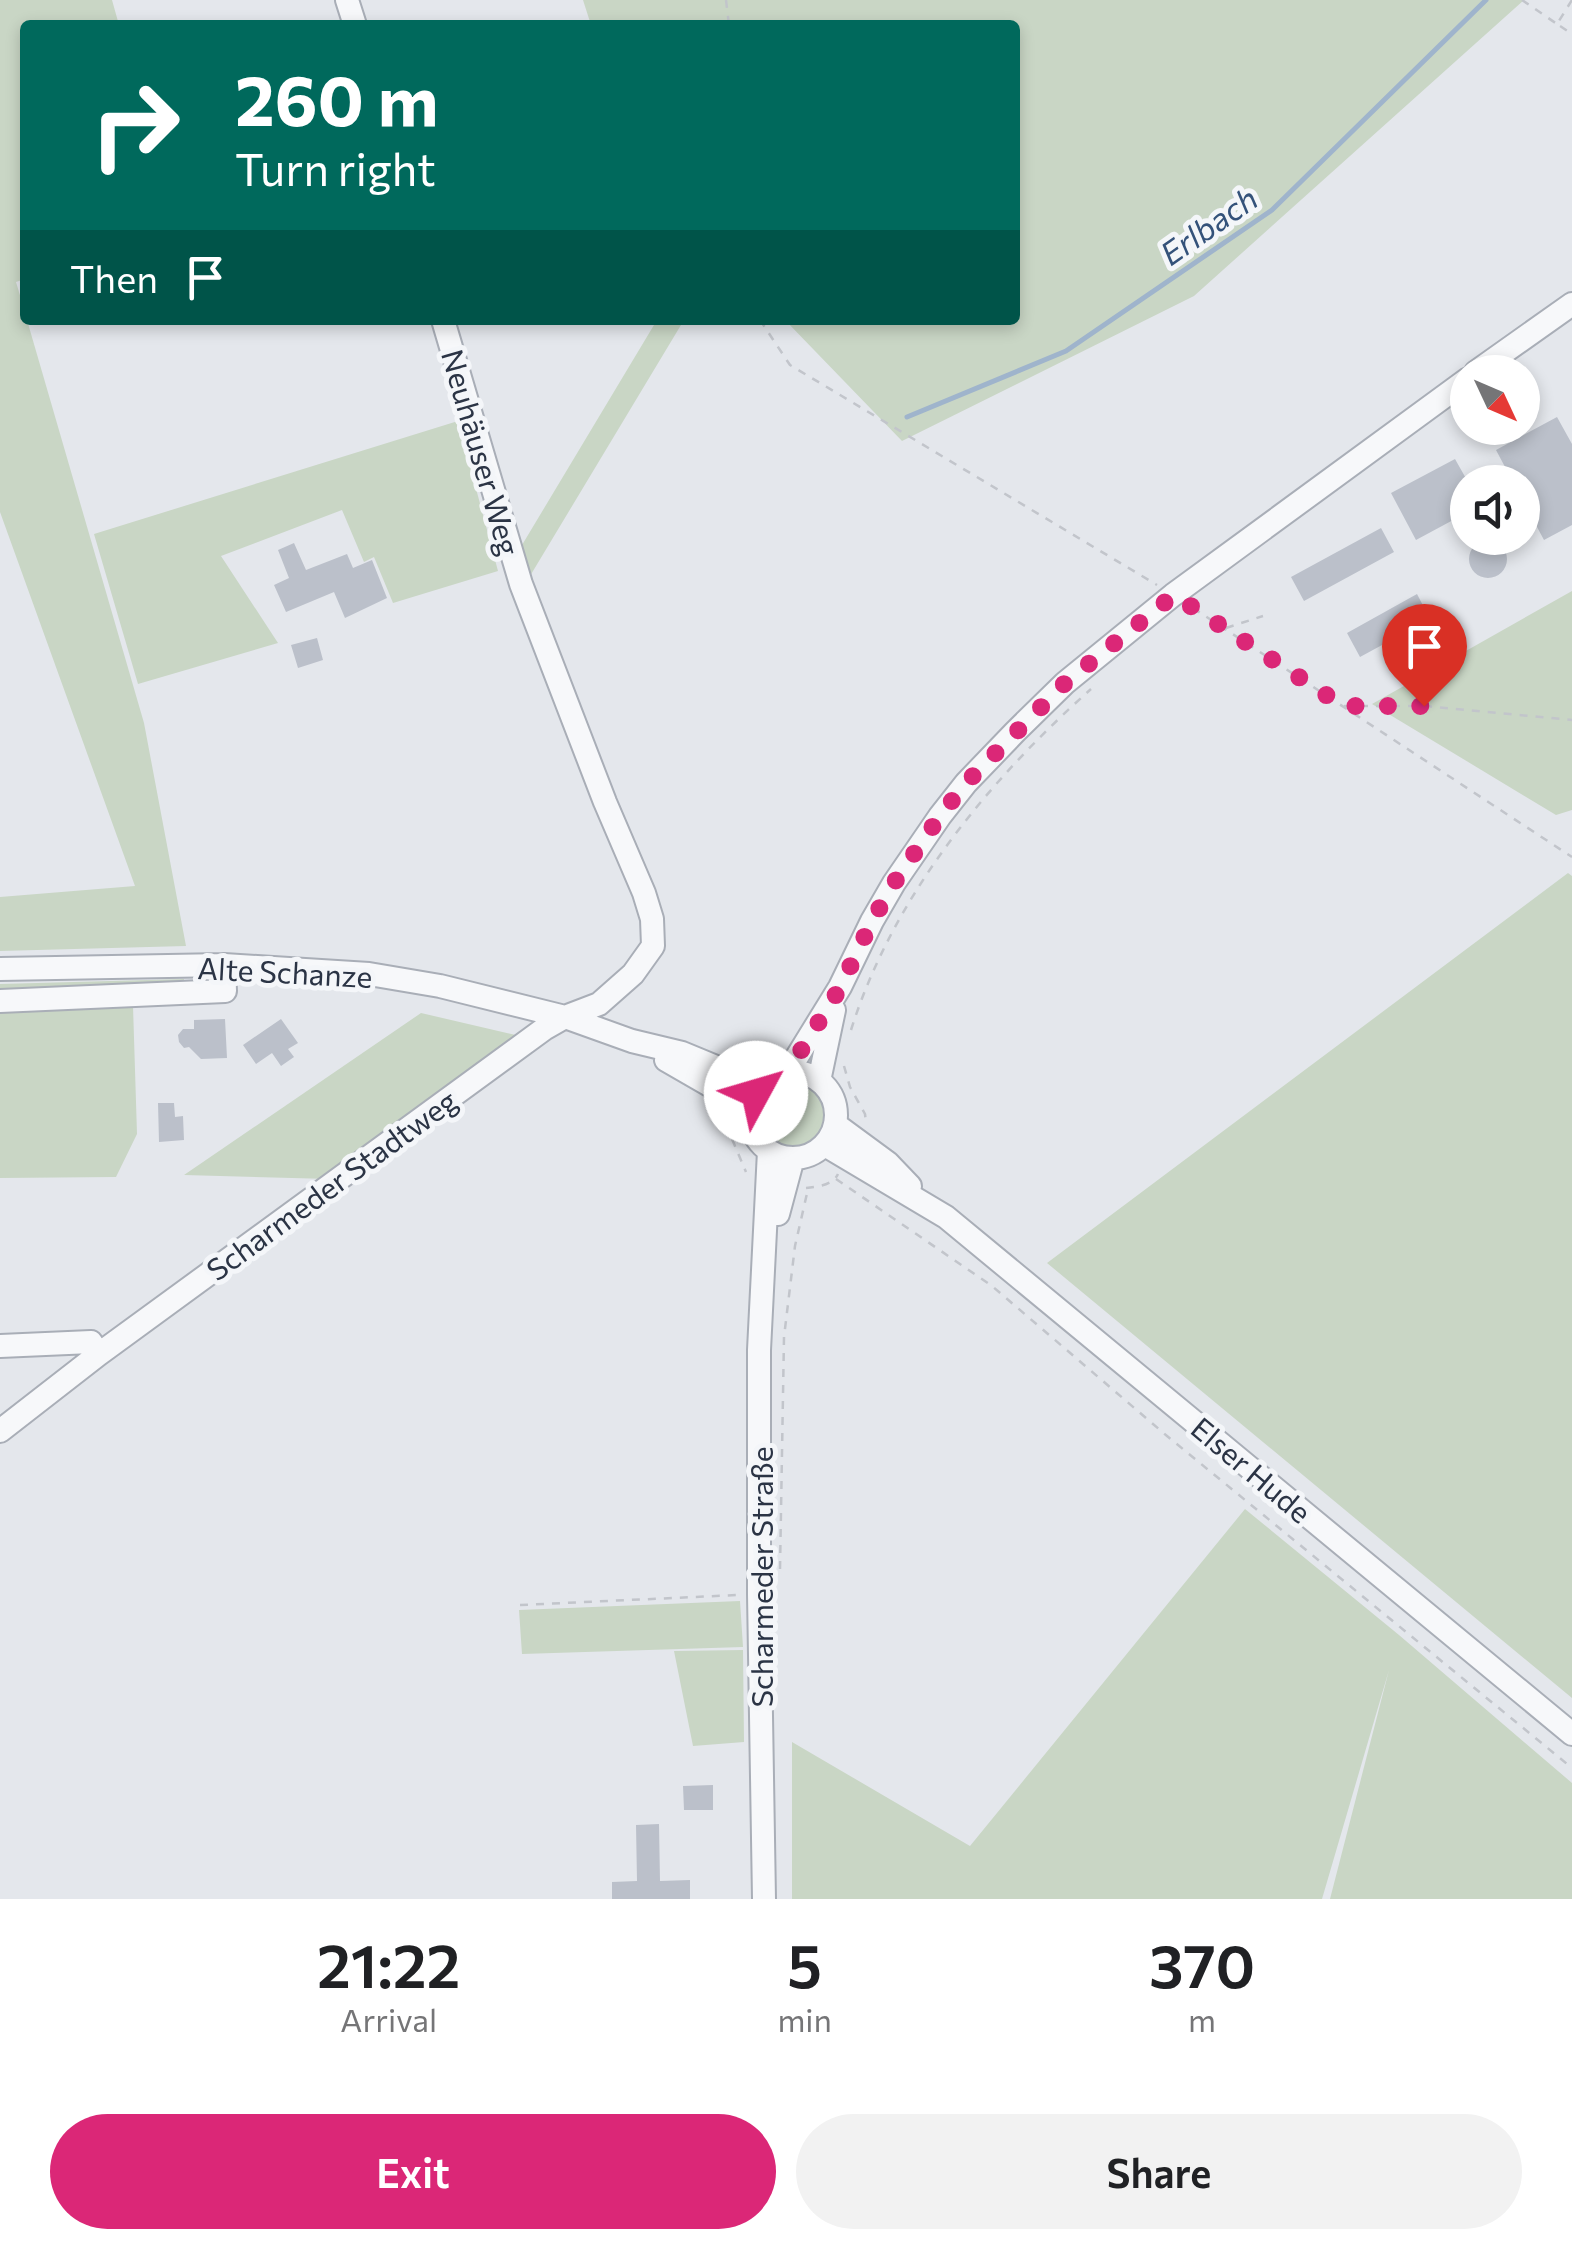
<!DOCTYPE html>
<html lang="en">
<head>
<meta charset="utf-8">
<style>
  body { margin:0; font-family:Commissioner,sans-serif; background:#f2f2f2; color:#202124; height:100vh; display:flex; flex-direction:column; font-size:38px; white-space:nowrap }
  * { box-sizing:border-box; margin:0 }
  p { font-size:32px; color:#757577 }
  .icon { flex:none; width:55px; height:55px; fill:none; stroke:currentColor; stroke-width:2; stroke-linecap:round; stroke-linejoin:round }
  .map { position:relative; height:1899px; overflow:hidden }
  .drawer { display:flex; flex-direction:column; background:#fff; flex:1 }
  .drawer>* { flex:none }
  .guide { position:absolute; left:20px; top:20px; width:1000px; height:305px; border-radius:10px; box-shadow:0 5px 15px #0003; background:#00695c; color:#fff; overflow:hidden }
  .needle { width:65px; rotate:134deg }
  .buttons { position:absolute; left:1450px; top:355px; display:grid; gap:20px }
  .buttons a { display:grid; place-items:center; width:90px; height:90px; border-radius:50%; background:#fff; box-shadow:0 5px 15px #0003; font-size:50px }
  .pin { position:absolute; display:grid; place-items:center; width:85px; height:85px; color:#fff; margin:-102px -42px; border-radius:50% 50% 50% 0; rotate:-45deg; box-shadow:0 0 10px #0007 }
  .pin .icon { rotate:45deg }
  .me { position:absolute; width:110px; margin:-55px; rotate:51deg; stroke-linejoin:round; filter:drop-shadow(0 0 8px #0008) }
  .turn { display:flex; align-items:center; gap:35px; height:210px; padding:0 50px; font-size:45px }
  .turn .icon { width:130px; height:130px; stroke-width:2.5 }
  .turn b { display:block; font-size:70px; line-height:85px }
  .then { display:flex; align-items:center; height:95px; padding:0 50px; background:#0003; gap:20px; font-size:38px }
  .eta { display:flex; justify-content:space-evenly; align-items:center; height:170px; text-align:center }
  .eta b { font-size:60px; font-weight:600; line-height:70px }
  .primary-button { display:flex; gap:20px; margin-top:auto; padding:20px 50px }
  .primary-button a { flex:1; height:115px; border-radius:60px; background:#db2777; color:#fff; font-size:40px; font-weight:600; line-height:115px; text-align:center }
  .primary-button a+a { background:#f2f2f2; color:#202124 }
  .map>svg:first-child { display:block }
  .green { fill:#c9d6c5 }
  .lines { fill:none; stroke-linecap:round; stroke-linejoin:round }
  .stream { stroke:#9fb4cc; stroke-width:5 }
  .building { fill:#bbc0ca }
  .minor-casing { stroke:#a9aeb7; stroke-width:26 }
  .path { stroke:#c2c5cb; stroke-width:2.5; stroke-dasharray:8 8; stroke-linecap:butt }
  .minor { stroke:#f7f8fa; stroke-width:22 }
  .route { stroke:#db2777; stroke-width:18; stroke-dasharray:0 32.4 }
  .labels { text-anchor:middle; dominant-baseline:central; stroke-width:10; stroke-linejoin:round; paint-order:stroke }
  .street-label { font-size:30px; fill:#2b3445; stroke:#f4f6f9 }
  .water-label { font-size:32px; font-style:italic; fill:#34527a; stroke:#f4f6f9 }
</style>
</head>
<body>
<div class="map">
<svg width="1572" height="1899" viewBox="0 0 1572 1899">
  <rect width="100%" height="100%" fill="#e4e7ec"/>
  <!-- green -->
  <path class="green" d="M0 0H112L119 25H25V279L16 282 25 312V320H27L144 723 186 946 0 951V897L135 886 0 512Z
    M583 0H1524L1194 296 902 441 785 320H1015V25H591Z
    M657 320H684L530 576 522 545Z
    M458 421 498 571 393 603 374 557 364 562 342 510 221 556 278 643 138 684 94 534Z
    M1572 591V810L1556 815 1372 704Z
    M1568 873 1572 876V1698L1047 1263Z
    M184 979V985L0 989V984Z
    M133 1006 137 1134 116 1177 0 1178V1009Z
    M421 1013 520 1036 330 1179 184 1175Z
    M762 1115a31 31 0 1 1 62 0a31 31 0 1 1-62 0Z
    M1245 1509 1399 1635 1572 1783V1899H1330L1389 1670 1322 1899H792V1742L970 1846Z
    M740 1601 743 1647 522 1654 519 1610Z
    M743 1650 744 1742 693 1746 674 1651Z"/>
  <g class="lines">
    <!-- stream -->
    <path class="stream" d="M907 417 1066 351 1272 210 1486 0"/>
  </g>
  <!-- building -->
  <path class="building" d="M1557 417 1572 444V525L1544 540 1522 499V482H1513L1496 450Z
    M1455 459 1468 482V512L1416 540 1391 493Z
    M1381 528 1394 552 1304 601 1291 577Z
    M1469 559a19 19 0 1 1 38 0a19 19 0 1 1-38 0Z
    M294 543 306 570 347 554 353 568 372 560 387 598 345 618 334 592 286 612 274 585 289 578 278 550Z
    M1417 594 1430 619 1360 657 1347 633Z
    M317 638 323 660 298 668 291 645Z
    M225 1019 227 1058 201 1059 189 1047 184 1048 179 1042 178 1035 183 1029H194V1020Z
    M281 1019 298 1043 288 1049 294 1057 281 1066 272 1053 256 1064 243 1045Z
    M158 1103H174L175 1117 183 1116 184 1140 159 1142Z
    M713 1785V1810H684L683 1786Z
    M659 1824 660 1881 690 1880V1899H612V1882L637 1881 636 1825Z"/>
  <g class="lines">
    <!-- minor casing -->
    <g class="minor-casing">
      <path id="minor" d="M347 0 355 25
        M1476 372 1572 304
        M0 969 224 965 369 974 440 986 565 1017 632 1041 682 1053 762 1086
        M0 1001 225 991 224 965
        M666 1060 751 1109
        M750 1115a43 43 0 1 1 86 0a43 43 0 1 1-86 0Z
        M787 1073 840 987 872 921 894 883 940 816 966 783 1015 732 1065 683 1173 595 1468 379
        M819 1081 834 1010
        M835 1124 888 1163 910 1186
        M825 1145 946 1217 1572 1734
        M778 1214 793 1158
        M0 1346 91 1342 99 1354
        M0 1431 99 1354 544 1029 565 1017 599 1004 633 974 653 946 652 919 644 893 605 802 521 584 443 320
        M764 1899 759 1594V1350L769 1151"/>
    </g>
    <!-- path -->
    <path class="path" d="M726 0 729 25
      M1522 0 1557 24
      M1572 0 1557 24 1572 34
      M760 320 790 365 1157 585
      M1193 608 1572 857
      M1226 628 1263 616
      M1344 706H1424L1572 720
      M851 1030C893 896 988 781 1091 689
      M750 1060 778 1046
      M844 1066 850 1087 865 1114 866 1123
      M714 1113 732 1139 746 1172
      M836 1179 992 1286 1167 1436 1572 1768
      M806 1188C817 1187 833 1185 838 1174
      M780 1569 784 1337 795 1246 808 1189
      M520 1605 738 1595"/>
    <!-- minor -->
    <use href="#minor" class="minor"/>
  </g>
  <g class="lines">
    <!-- route -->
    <path class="route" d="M756 1093 769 1080 787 1073 840 988 872 921 894 883 940 816 966 783 1065 683 1174 595 1343 706H1424"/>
  </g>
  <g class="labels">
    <!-- street labels -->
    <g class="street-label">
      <text transform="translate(482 452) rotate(74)">Neuhäuser Weg</text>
      <text transform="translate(285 971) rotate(3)">Alte Schanze</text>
      <text transform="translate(331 1184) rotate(-36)">Scharmeder Stadtweg</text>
      <text transform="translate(1252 1469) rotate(40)">Elser Hude</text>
      <text transform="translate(760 1577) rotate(-90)">Scharmeder Straße</text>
    </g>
    <!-- water labels -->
    <g class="water-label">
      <text transform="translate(1208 225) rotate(-35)">Erlbach</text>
    </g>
  </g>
</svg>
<div class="buttons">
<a><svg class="needle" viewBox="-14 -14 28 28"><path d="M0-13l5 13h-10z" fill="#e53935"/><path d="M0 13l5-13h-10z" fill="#757577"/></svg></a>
<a><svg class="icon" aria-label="sound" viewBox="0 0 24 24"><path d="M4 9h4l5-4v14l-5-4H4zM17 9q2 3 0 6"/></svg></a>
</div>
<div class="pin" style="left:1424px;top:706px;background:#d93025"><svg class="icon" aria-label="arrive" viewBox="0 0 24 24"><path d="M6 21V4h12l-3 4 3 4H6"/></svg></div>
<svg class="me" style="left:756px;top:1093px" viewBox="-20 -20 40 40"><circle r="19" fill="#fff"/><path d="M0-13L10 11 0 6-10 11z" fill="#db2777"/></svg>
<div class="guide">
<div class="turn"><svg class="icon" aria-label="right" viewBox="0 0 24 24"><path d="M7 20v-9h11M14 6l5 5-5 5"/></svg><div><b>260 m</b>Turn right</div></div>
<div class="then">Then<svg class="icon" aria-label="arrive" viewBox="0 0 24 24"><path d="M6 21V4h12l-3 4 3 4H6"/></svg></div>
</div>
</div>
<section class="drawer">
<div class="eta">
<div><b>21:22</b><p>Arrival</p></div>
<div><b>5</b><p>min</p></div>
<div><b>370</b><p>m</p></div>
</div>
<div class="primary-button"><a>Exit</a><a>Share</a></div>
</section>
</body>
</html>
